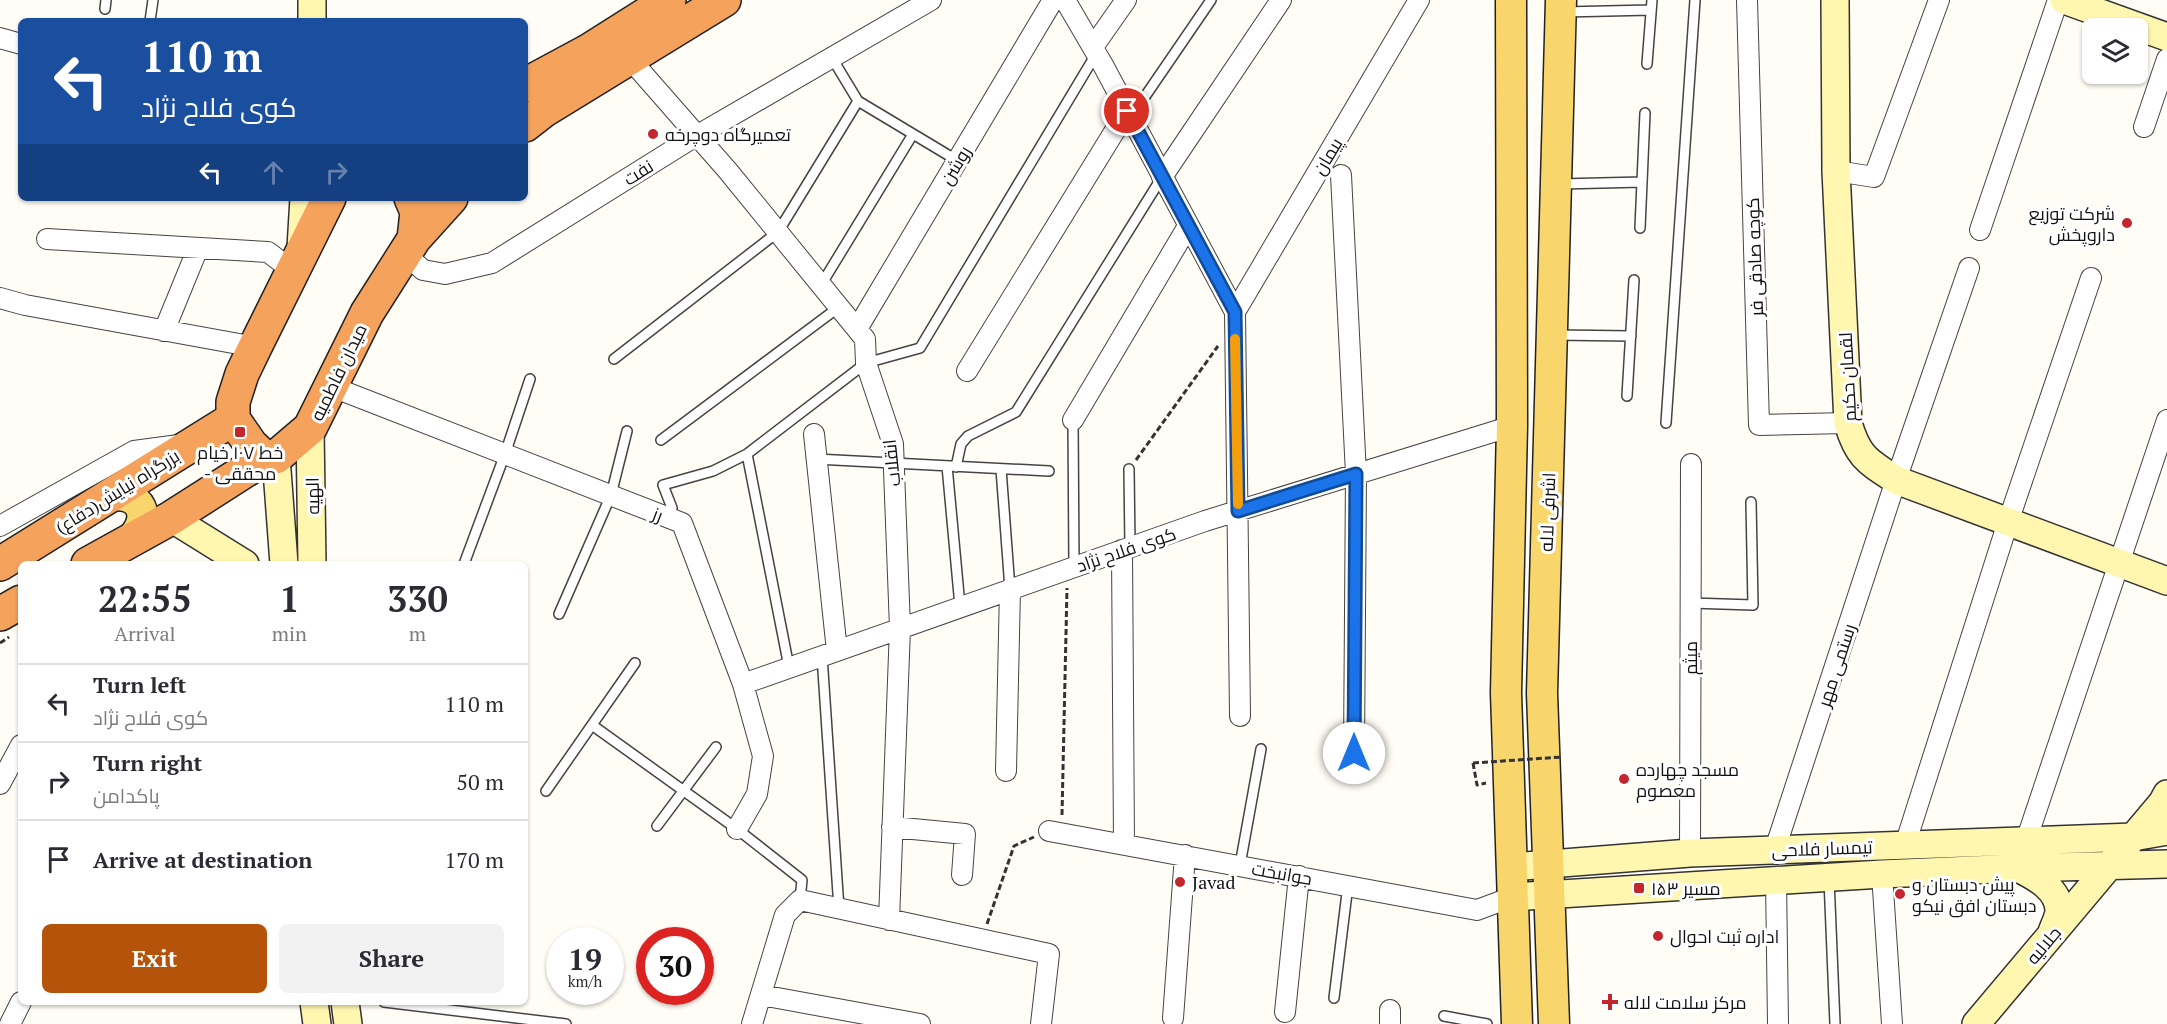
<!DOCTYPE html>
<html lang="en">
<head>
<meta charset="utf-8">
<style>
  body { margin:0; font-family:"PT Serif",Cairo,serif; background:#f2f2f3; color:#2b2b33; height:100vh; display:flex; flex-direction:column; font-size:22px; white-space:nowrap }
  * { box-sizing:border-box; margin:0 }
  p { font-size:20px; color:#7c7c81 }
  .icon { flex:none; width:33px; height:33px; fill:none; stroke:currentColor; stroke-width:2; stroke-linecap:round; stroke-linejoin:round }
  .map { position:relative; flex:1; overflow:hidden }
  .sheet { position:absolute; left:18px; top:561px; width:510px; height:444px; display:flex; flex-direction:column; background:#fff; border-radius:9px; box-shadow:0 2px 4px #0004 }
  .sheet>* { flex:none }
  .guide { position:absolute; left:18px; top:18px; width:510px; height:183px; border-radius:9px; box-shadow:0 2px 4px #0004; background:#1a4fa0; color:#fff; overflow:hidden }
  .fabs { position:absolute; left:2082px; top:18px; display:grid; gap:12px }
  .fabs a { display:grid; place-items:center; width:66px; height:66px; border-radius:9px; background:#fff; box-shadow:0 2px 4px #0004; font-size:30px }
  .speed { position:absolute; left:546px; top:927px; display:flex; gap:12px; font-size:30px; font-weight:700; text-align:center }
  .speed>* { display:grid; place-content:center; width:78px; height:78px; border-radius:50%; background:#fff; box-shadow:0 2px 4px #0004; line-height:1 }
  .speed small { font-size:15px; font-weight:400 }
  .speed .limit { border:9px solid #d22; background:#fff; color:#111 }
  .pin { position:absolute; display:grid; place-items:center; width:51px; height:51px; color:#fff; margin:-26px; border:3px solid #fff; border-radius:50%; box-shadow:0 2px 6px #0007 }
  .me { position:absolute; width:66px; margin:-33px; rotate:0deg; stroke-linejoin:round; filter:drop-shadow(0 0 4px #0008) }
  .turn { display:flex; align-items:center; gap:21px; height:126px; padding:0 24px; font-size:27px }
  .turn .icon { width:78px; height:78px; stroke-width:2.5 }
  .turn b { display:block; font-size:42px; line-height:51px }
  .lanes { display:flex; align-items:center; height:57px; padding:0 24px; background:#0003; justify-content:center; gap:30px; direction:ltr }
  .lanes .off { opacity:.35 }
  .eta { display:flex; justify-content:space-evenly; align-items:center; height:102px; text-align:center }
  .eta b { font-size:36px; font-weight:600; line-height:42px }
  .button { display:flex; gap:12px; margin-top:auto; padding:12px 24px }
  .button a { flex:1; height:69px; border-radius:9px; background:#b45309; color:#fff; font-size:24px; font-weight:600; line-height:69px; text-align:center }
  .button a+a { background:#f2f2f3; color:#2b2b33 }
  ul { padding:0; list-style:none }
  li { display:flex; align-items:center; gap:18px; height:78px; padding:0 24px; border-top:2px solid #e1e1e2 }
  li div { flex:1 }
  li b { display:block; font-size:22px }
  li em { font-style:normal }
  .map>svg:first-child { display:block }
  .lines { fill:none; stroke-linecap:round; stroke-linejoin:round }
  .lane-casing { stroke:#444; stroke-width:12 }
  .street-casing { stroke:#444; stroke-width:22 }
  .secondary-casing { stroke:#333; stroke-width:30 }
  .primary-casing { stroke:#222; stroke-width:33 }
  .highway-casing { stroke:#222; stroke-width:36 }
  .path { stroke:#333; stroke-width:3; stroke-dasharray:6 3; stroke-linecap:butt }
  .lane { stroke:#fff; stroke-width:9 }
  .street { stroke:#fff; stroke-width:20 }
  .secondary { stroke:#fff6b0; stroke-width:27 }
  .primary { stroke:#f9d66b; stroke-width:30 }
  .highway { stroke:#f5a25d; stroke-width:33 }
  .path-bridge { stroke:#333; stroke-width:3; stroke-dasharray:6 3; stroke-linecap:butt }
  .route-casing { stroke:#114b97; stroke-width:15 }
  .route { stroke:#1a73e8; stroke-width:10 }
  .slow { stroke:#f59e0b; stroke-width:10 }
  .poi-dot { fill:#c4262e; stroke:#fff; stroke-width:2 }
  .labels { text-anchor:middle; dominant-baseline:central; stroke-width:6; stroke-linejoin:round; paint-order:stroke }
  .poi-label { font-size:18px; fill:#111; stroke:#fff; text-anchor:start }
  .street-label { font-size:18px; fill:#111; stroke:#fff }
</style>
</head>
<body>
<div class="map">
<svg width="2167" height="1024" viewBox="0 0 2167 1024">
  <rect width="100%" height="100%" fill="#fffdf5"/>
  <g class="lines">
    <!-- lane casing -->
    <g class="lane-casing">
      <path id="lane" d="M105 9 106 0
        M1563 12 1651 10
        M150 21 153 0
        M832 58 858 101 958 161
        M1647 64 1652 0
        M1131 117 1211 0
        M1560 184 1642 182
        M1640 228 1645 113
        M821 285 913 134
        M1555 335 1631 336
        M614 359 778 232 858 101
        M1627 396 1634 280
        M1073 420 1074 566
        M1666 423 1695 0
        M661 440 839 307
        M747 454 789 667
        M816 459 1049 471
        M947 466 960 606
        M956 467 961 444 968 436 1016 412 1162 177
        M1001 469 1010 589
        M1129 469 1130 547
        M672 508 663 485 713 471 747 454 866 363 920 348 1096 54
        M464 564 505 454 530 379
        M1691 603 1753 605 1751 502
        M559 614 611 495 627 431
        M822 656 839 909
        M592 725 737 829 802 880 800 900
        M546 791 635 663
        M657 826 716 747
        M1240 865 1261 749
        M1829 879 1835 1024
        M1334 998 1348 885
        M384 1002 566 1024
        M1444 1016 1487 1024"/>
    </g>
    <!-- street casing -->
    <g class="street-casing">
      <path id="street" d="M1065 0 1103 65 1235 312 1240 716
        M1747 0 1759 425 1848 423
        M0 38 21 44
        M1093 47 1126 0
        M630 59 728 171 865 339 866 363 893 444 900 628 889 920
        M2144 127 2167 59
        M1836 171 1874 177 1939 0
        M1341 175 1356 474 1354 753
        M1162 177 1281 0
        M1980 230 2058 0
        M47 239 268 252 293 271
        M405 254 423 270 445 274 492 263 686 142 931 0
        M0 298 25 305 255 347
        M1235 312 1419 0
        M857 329 1053 0
        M164 331 198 248
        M967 371 1127 111
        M330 386 682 523 743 684 763 756 757 794 737 829
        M1073 420 1188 226
        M814 434 837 651
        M0 526 134 451 179 445
        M1122 550 1124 844
        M743 684 1205 521 1512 426
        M1006 771 1010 589
        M0 784 21 745
        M892 827 965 834 962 875
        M1049 831 1477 910 1512 897
        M2026 841 2167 420
        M1905 845 2008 522 2091 278
        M1775 849 1896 480 1969 268
        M1690 853 1691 464
        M1882 874 1892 1024
        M1776 879 1778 1024
        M761 995 920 1024
        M1285 1012 1299 876
        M1173 1018 1185 855
        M10 1024 21 1002
        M752 1024 785 915 800 900 1049 954 1041 1024
        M1390 1024V1010"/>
    </g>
    <!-- secondary casing -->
    <g class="secondary-casing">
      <path id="secondary" d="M312 0V21
        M1835 0 1836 171 1848 423C1858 457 1867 461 1896 480L2167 581
        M2064 0 2167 37
        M301 248 304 198
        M310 428 312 564
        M276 457 284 564
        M171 518 245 564
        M1511 867 1690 853 2133 837 2167 831
        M2018 868C2034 876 2060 889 2059 912 2058 919 2053 928 2051 935
        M1512 897 1882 874 2018 868 2167 864
        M314 1002 317 1024
        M345 1002 348 1024
        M1976 1024 2162 803 2167 794"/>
    </g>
    <!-- primary casing -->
    <g class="primary-casing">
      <path id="primary" d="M1511 0 1512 426 1506 693 1517 1024
        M109 496C141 490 154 518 130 540
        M1554 1024 1542 693 1561 0"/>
    </g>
    <!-- highway casing -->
    <g class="highway-casing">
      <path id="highway" d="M525 85 590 50 669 0
        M525 125 543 111 724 0
        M329 198 255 347 242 374 233 402V419L251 445 265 458 276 457 310 428 367 313 414 239 417 212 411 198
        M414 239 451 198
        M0 564 233 419
        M88 564 171 518 265 458
        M0 614 21 602"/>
    </g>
    <!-- path -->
    <path class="path" d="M1136 460 1218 346
      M0 643 9 637
      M1473 763 1477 785 1486 783
      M1062 815 1067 588
      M987 924 1014 846 1034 837"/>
    <!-- lane -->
    <use href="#lane" class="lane"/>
    <!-- street -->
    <use href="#street" class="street"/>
    <!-- secondary -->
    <use href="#secondary" class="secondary"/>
    <!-- primary -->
    <use href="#primary" class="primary"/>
    <!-- highway -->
    <use href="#highway" class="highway"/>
    <!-- path-bridge -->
    <path class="path-bridge" d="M1473 763 1562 757"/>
  </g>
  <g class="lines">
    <!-- route casing -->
    <g class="route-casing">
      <path id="route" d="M1127 111 1235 312 1238 511 1356 474 1354 753"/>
    </g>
    <!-- route -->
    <use href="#route" class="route"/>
    <!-- slow -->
    <path class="slow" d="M1235 339 1238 504"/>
  </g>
  <!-- markers -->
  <g class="poi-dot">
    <circle cx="653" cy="134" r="6"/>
    <circle cx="2127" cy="223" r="6"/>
    <rect x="234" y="426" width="12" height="12" rx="3"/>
    <circle cx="1624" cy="779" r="6"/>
    <circle cx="1180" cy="882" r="6"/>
    <rect x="1633" y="882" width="12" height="12" rx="3"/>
    <circle cx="1900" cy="894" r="6"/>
    <circle cx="1658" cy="936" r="6"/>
    <path d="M1607 993h6v6h6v6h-6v6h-6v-6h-6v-6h6z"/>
  </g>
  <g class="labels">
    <!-- poi labels -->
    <g class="poi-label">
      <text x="665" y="134">تعمیرگاه دوچرخه</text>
      <text x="2115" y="213" text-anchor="end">شرکت توزیع<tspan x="2115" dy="21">داروپخش</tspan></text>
      <text x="240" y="452" text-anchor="middle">خط ۱۰۷ خیام<tspan x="240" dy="21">- محققی</tspan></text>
      <text x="1636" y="769">مسجد چهارده<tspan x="1636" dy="21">معصوم</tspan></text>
      <text x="1192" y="882">Javad</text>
      <text x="1912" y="884">پیش دبستان و<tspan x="1912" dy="21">دبستان افق نیکو</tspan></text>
      <text x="1651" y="888">مسیر ۱۵۳</text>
      <text x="1670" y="936">اداره ثبت احوال</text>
      <text x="1624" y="1002">مرکز سلامت لاله</text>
    </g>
    <!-- street labels -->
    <g class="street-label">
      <text transform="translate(1327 156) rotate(-59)">پیمان</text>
      <text transform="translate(955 165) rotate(-59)">روشن</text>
      <text transform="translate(638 172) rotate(-32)">نفت</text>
      <text transform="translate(1754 257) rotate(-92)">کوچه صادقی فر</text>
      <text transform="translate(338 372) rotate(-64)">میدان فاطمیه</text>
      <text transform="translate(1847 377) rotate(-93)">لقمان حکیم</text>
      <text transform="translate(891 463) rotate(-96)">انقلاب</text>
      <text transform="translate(117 491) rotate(-32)">بزرگراه نیایش(دفاع)</text>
      <text transform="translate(312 496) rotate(-91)">الهیه</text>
      <text transform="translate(1547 512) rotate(-88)">اشرفی لاله</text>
      <text transform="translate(658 514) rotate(21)">رز</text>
      <text transform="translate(1126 549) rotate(-19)">کوی فلاح نژاد</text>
      <text transform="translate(1690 658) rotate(-90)">میثم</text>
      <text transform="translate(1836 665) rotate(-72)">رستمی مهر</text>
      <text transform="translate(1822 848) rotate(-2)">تیمسار فلاحی</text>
      <text transform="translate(1282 873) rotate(10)">جوانبخت</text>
      <text transform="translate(2043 945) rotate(-50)">جلالیه</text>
    </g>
  </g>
</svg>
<div class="fabs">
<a><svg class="icon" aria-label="layers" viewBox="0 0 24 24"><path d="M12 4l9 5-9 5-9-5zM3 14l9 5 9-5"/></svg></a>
</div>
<div class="speed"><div>19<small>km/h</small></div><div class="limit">30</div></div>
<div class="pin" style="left:1127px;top:111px;background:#d93025"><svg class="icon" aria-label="arrive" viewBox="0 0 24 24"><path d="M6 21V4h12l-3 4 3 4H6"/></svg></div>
<svg class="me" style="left:1354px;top:753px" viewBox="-20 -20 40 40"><circle r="19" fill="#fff"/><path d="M0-13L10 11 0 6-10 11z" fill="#1a73e8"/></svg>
<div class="guide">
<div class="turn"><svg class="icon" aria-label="left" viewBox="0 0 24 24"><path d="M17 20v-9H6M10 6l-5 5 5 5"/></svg><div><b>110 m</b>کوی فلاح نژاد</div></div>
<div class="lanes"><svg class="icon" aria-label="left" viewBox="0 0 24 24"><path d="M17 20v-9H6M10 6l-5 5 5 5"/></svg><svg class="icon off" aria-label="ahead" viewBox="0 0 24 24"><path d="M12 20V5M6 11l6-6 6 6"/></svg><svg class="icon off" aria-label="right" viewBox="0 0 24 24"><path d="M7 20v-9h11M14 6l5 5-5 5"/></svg></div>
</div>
<section class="sheet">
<div class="eta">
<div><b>22:55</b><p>Arrival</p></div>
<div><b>1</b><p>min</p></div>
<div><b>330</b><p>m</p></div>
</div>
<ul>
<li><svg class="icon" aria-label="left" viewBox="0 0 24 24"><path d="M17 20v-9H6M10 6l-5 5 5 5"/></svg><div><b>Turn left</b><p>کوی فلاح نژاد</p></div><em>110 m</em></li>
<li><svg class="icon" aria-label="right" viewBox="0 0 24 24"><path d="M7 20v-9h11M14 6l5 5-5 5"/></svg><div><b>Turn right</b><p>پاکدامن</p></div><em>50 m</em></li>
<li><svg class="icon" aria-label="arrive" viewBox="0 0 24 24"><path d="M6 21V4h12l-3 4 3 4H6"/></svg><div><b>Arrive at destination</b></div><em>170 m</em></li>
</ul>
<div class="button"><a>Exit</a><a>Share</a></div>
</section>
</div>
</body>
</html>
